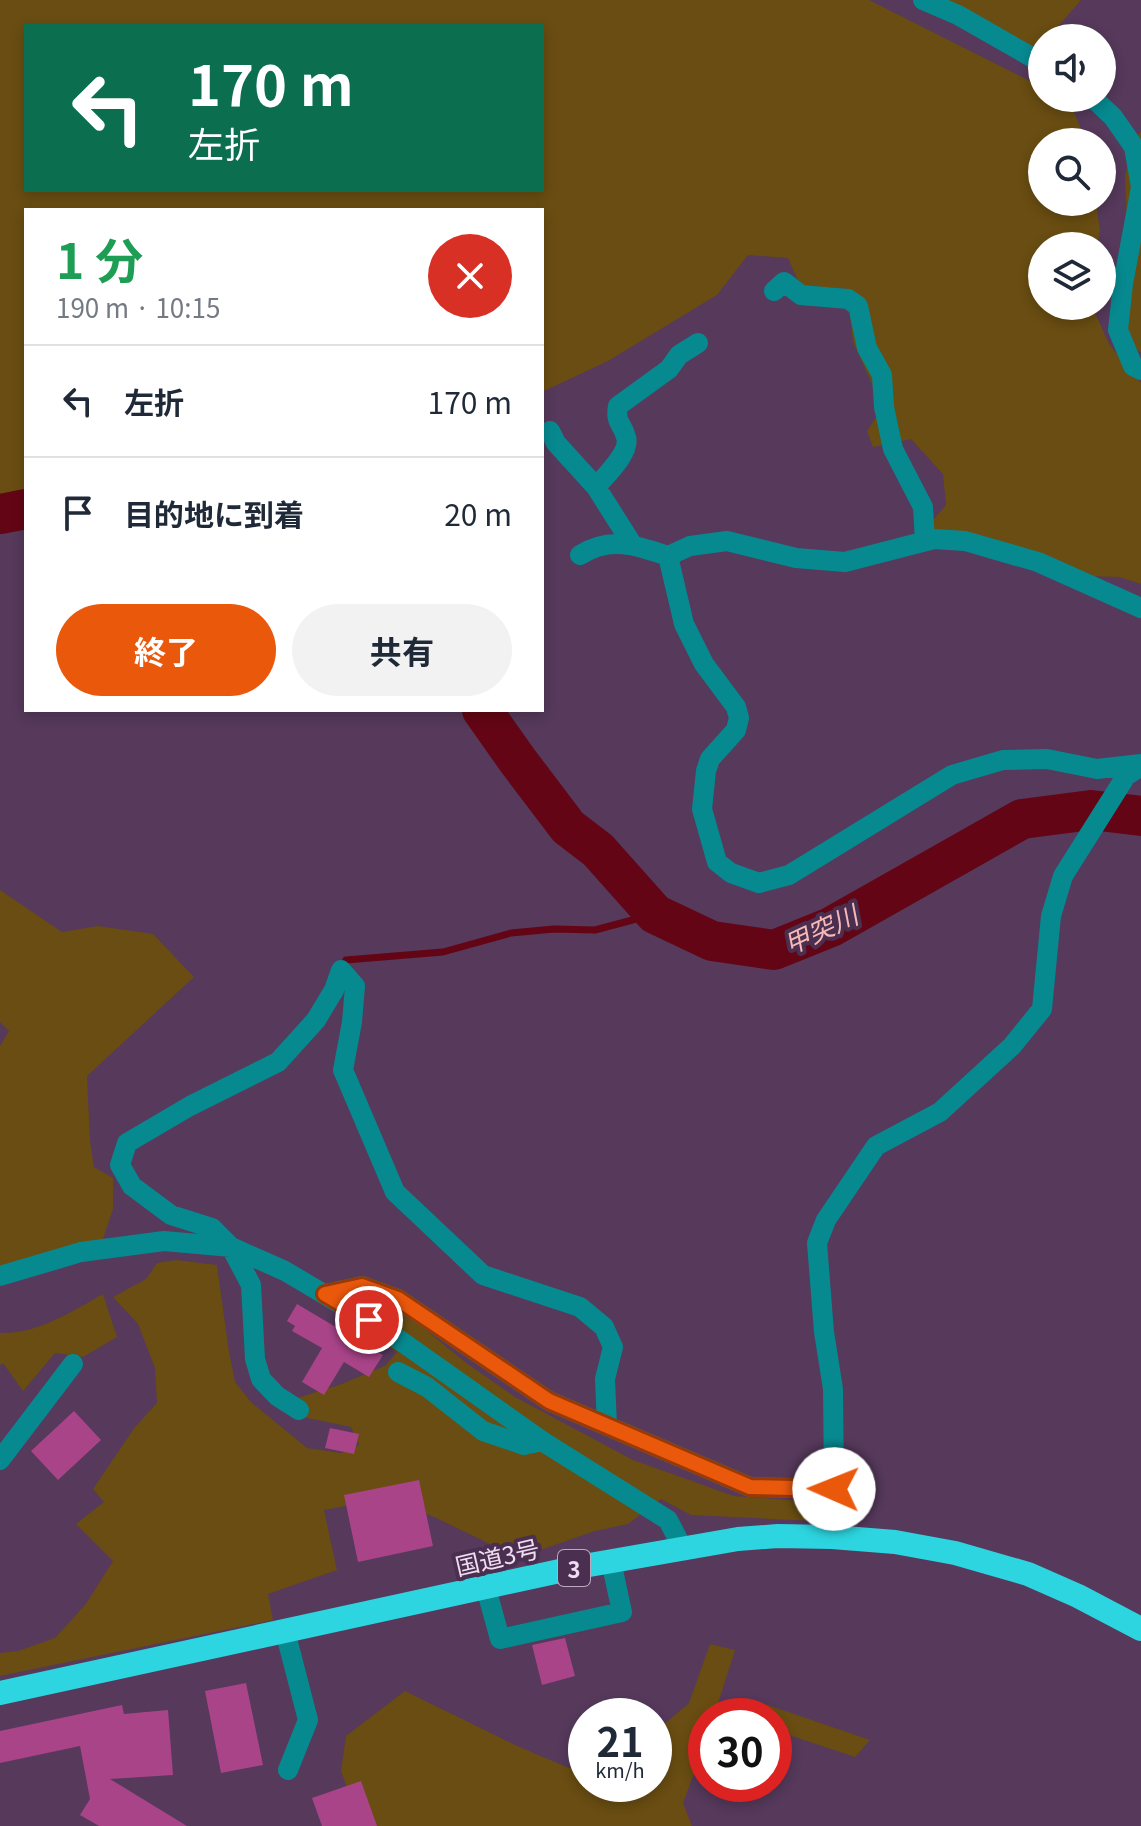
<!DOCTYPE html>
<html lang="ja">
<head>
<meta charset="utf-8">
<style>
  body { margin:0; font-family:Georgia,"Noto Sans JP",serif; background:#f2f2f3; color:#1f2937; height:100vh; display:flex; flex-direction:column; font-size:30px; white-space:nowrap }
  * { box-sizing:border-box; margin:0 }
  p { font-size:26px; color:#747a83 }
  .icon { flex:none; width:44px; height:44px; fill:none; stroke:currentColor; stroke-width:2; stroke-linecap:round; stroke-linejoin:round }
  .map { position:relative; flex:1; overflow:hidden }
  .details { position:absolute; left:24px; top:208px; width:520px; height:504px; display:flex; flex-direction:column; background:#fff; border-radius:0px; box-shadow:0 4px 12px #0003 }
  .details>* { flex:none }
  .banner { position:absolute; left:24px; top:24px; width:520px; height:168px; border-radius:0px; box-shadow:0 4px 12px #0003; background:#0b6e4f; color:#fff; overflow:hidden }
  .fabs { position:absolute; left:1028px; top:24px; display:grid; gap:16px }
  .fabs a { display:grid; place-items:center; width:88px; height:88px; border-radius:50%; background:#fff; box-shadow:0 4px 12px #0003; font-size:40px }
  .speed { position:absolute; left:568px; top:1698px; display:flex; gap:16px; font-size:40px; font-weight:700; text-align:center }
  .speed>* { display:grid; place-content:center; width:104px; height:104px; border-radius:50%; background:#fff; box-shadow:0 4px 12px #0003; line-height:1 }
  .speed small { font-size:20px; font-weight:400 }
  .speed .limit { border:12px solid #d22; background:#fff; color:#111 }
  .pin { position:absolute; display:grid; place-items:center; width:68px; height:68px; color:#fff; margin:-34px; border:4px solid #fff; border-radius:50%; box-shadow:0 2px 8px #0007 }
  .me { position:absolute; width:88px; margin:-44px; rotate:271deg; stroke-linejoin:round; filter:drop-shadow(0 0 6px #0008) }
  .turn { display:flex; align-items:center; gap:28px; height:168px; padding:0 32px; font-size:36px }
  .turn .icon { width:104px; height:104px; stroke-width:2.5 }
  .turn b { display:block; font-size:56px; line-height:68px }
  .round { display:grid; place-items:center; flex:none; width:84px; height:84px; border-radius:42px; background:#f2f2f3 }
  .summary { display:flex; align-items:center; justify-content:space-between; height:136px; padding:0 32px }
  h1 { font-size:48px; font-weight:700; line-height:60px; color:#1e9e55 }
  .cta { display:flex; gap:16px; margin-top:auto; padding:16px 32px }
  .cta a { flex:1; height:92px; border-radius:48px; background:#ea580c; color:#fff; font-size:32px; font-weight:700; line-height:92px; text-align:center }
  .cta a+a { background:#f2f2f3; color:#1f2937 }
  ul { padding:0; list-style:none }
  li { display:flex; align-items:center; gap:24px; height:112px; padding:0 32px; border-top:2px solid #e0e1e3 }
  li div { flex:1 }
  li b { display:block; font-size:30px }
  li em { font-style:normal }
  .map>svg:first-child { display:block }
  .green { fill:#694d12; fill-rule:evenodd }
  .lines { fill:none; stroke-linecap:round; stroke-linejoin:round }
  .stream { stroke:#630514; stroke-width:7 }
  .river { stroke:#630514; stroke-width:40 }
  .building { fill:#a94489 }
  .minor { stroke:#078990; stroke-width:20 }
  .highway { stroke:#2cd5e0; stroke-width:24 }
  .route-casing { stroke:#983908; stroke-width:20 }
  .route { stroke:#ea580c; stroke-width:14 }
  .labels { text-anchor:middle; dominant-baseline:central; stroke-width:8; stroke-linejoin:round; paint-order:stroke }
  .shield { fill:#4b2f50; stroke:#bea9c1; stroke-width:2 }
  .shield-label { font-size:22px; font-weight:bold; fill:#efddf2 }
  .street-label { font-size:24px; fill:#efddf2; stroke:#4b2f50 }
  .water-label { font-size:26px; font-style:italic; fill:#f7b8b6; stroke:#4b2f50 }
</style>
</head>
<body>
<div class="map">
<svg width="1141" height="1826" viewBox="0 0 1141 1826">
  <rect width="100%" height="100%" fill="#56395b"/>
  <!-- green -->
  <path class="green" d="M0 0H869L1028 80 1042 88V98C1076 98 1074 114 1086 142H1042V202H1096L1100 231 1097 246H1042V306H1092L1109 344 1141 383V584L1119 577 1047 575 922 533 946 505 943 474 911 439 873 447 867 431 879 413 873 386 853 342 847 289 800 285 788 258 748 255 717 295 608 361 542 392V210H26V497L0 506ZM26 26H542V190H26Z
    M936 0H1081L1048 38H1042V45L1031 58Z
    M1141 132V353L1134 347 1124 322 1129 270 1125 177 1133 139Z
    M0 890 62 932 98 926 153 934 194 977 87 1076 90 1141 94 1167 113 1178V1209L102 1242 0 1266V1046L9 1031 0 1022Z
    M176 1260 217 1265 229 1352 235 1382 251 1402 307 1448 341 1453 359 1445 351 1427 298 1416 294 1399 339 1385 385 1366 397 1352 332 1310V1285L370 1295 421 1326 465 1362 515 1397 633 1460 734 1496 841 1504 855 1523 691 1515 661 1499 628 1524 595 1531 523 1556 490 1544 432 1516 388 1498 324 1510 337 1570 268 1594 273 1620 0 1676V1653L18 1651 55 1638 86 1604 113 1561 76 1524 104 1502 93 1489 135 1427 157 1403 155 1368 138 1324 113 1297 146 1279 157 1263Z
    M103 1294 117 1337 83 1357 55 1353 23 1391 3 1363 0 1365V1333C38 1334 71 1312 103 1294Z
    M710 1644 735 1650 714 1716H706V1741L683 1803 692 1826H361L341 1771 346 1736 405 1691 515 1745 569 1768 586 1767V1784H654V1733L689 1703Z
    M747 1698 870 1740 855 1757 774 1730V1716H749Z"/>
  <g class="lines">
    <!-- stream -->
    <path class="stream" d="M346 960 443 952 511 933 554 929 595 930 655 914"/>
    <!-- river -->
    <path class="river" d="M0 514 26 509
      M482 710 518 761 568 827 598 850 655 914 712 941 774 950 831 927 1022 819 1091 810 1141 816"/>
  </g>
  <!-- building -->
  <path class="building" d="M297 1304 383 1355 369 1377 344 1362 324 1395 302 1382 322 1348 292 1331 295 1326 287 1321Z
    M74 1411 101 1440 58 1480 31 1451Z
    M330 1428 359 1434 354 1454 325 1448Z
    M419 1480 433 1546 358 1562 344 1495Z
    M565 1638 575 1676 542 1685 532 1645Z
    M246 1683 263 1765 221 1773 205 1691Z
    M122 1705 124 1714 168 1710 173 1775 110 1779 187 1826H99L80 1815 90 1799 80 1746 0 1763V1731Z
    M361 1781 377 1826H322L312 1798Z"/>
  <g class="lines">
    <!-- minor -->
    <path class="minor" d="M923 0 958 15 1042 63
      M1093 98 1113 117 1134 147 1141 187 1123 284 1118 330 1133 366 1141 370
      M774 291 784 282 801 295 848 299 858 306 867 348 882 375 884 407 893 449 923 507 925 541
      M550 431 556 443 596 487 632 544
      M596 487C606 475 631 452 626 437 622 422 615 424 618 406L669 369 679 355 698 343
      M580 555C610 536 636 545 668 556
      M1141 608 1038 562 965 541 934 539 845 562 796 558 727 541 690 546 668 556 684 624 704 664 736 707 739 718 736 730 710 759 706 771 702 809 717 862 731 873 759 883 789 875 952 775 1003 760 1047 759 1097 769 1141 764
      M0 1276 81 1252 164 1241 231 1247 285 1271 391 1334 542 1441 668 1520 683 1549
      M325 1294 362 1286 398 1299 549 1401 750 1487 834 1489 833 1389 824 1332 817 1243 826 1220 876 1146 940 1112 1012 1046 1042 1009 1051 916 1063 876 1126 776 1141 766
      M398 1372 427 1387 483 1431 524 1445 542 1441
      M299 1410 277 1396 261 1379 255 1359 251 1285 231 1247 212 1228 171 1215 132 1186 120 1165 127 1143 190 1106 278 1062 316 1020 334 990 341 970 355 986 352 1022 343 1070 395 1192 483 1275 580 1307 604 1327 613 1347 605 1379 607 1426
      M0 1460 73 1364
      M486 1588 500 1639 622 1612 611 1561
      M285 1631 308 1720 288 1770"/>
    <!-- highway -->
    <path class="highway" d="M0 1693 578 1567 738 1539 778 1536 832 1537 895 1542 955 1553 1028 1574 1078 1596 1141 1629"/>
  </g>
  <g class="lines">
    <!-- route casing -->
    <g class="route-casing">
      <path id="route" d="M369 1320 325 1294 362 1286 398 1299 549 1401 750 1487 834 1489"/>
    </g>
    <!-- route -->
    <use href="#route" class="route"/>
  </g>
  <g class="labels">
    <!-- shield labels -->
    <rect class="shield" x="558" y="1550" width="32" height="36" rx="6"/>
    <g class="shield-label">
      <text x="574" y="1568">3</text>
    </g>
    <!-- street labels -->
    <g class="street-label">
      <text transform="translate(497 1556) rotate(-13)">国道3号</text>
    </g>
    <!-- water labels -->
    <g class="water-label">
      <text transform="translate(820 928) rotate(-25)">甲突川</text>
    </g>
  </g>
</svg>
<div class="fabs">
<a><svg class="icon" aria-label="sound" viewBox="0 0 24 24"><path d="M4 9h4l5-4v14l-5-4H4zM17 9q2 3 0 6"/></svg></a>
<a><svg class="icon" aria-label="search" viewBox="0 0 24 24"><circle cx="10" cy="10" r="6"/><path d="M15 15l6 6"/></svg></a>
<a><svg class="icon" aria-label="layers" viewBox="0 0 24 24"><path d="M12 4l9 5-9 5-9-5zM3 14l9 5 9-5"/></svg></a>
</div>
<div class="speed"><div>21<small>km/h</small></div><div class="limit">30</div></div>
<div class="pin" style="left:369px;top:1320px;background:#d93025"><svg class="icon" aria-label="arrive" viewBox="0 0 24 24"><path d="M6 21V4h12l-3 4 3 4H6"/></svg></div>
<svg class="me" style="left:834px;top:1489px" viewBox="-20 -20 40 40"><circle r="19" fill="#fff"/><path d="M0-13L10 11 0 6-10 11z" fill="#ea580c"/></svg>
<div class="banner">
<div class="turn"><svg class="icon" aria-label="left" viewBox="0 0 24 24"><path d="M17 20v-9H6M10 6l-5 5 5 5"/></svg><div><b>170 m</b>左折</div></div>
</div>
<section class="details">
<div class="summary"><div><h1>1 分</h1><p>190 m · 10:15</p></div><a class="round" style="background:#d93025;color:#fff"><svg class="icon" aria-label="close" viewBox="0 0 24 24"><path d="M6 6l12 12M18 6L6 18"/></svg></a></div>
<ul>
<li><svg class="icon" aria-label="left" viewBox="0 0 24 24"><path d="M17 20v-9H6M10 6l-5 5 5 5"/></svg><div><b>左折</b></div><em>170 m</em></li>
<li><svg class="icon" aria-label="arrive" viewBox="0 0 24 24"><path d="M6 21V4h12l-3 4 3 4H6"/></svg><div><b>目的地に到着</b></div><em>20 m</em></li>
</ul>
<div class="cta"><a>終了</a><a>共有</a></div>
</section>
</div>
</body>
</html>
